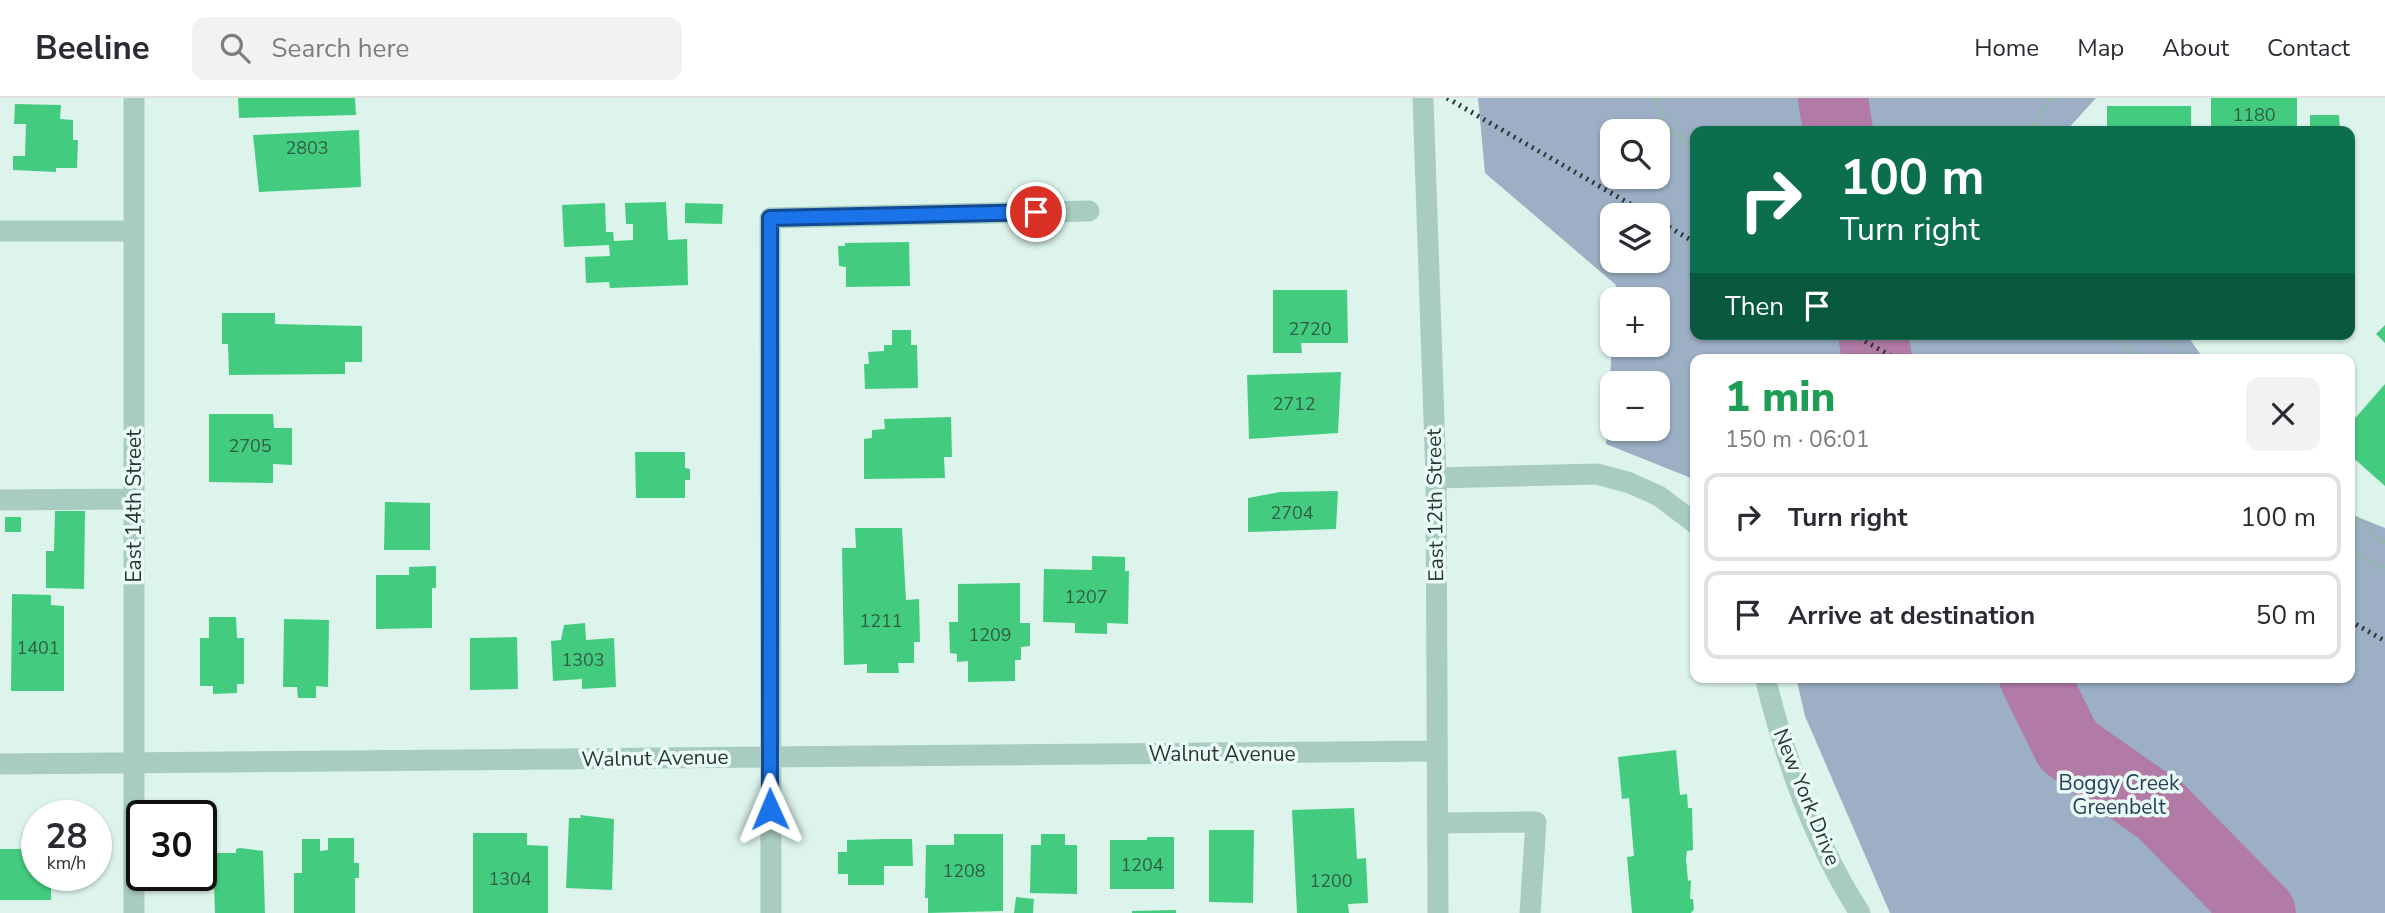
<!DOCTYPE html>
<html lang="en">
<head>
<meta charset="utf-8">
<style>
  body { margin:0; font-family:"Nunito Sans",sans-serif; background:#f2f2f3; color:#2b2b33; height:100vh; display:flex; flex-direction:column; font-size:26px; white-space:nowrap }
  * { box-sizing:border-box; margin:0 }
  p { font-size:23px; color:#7c7c81 }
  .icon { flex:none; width:38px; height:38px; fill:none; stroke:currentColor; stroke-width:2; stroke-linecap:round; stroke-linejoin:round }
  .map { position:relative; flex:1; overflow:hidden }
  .panel { position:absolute; left:1690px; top:256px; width:665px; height:329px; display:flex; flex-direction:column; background:#fff; border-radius:14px; box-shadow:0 2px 5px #0004 }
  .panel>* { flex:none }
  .banner { position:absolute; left:1690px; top:28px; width:665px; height:214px; border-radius:14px; box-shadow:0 2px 5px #0004; background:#0b6e4f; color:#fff; overflow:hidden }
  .buttons { position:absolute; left:1600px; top:21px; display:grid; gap:14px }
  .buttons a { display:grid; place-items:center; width:70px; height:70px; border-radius:14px; background:#fff; box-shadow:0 2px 5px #0004; font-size:35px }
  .speed { position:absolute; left:21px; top:702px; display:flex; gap:14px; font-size:35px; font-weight:700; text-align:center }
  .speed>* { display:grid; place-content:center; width:91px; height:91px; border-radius:50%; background:#fff; box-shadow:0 2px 5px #0004; line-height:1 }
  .speed small { font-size:18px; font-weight:400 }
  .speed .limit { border:4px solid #111; border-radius:10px; background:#fff; color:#111 }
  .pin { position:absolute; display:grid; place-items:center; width:60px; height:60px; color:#fff; margin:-30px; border:4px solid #fff; border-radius:50%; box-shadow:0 2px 7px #0007 }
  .me { position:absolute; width:77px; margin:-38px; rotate:359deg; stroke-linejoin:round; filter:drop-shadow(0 0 5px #0008) }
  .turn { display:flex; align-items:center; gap:24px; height:147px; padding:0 35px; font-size:32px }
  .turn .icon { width:91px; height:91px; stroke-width:2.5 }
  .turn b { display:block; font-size:49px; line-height:60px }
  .then { display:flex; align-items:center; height:66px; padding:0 35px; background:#0003; gap:14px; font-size:26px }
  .round { display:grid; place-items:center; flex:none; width:74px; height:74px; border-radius:14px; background:#f2f2f3 }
  .headline { display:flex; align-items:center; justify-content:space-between; height:119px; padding:0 35px }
  h1 { font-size:42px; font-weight:800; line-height:52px; color:#1e9e55 }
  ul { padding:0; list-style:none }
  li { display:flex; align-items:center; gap:21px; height:88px; margin:0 14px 10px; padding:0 21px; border:4px solid #e1e1e2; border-radius:14px }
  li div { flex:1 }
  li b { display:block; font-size:26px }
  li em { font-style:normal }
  header { display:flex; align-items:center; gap:42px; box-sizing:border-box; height:98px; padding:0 35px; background:#fff; border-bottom:2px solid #e1e1e2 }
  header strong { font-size:33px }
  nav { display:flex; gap:38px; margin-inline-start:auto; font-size:24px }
  .search { width:490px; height:63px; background:#f2f2f3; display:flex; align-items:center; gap:18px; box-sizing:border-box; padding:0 24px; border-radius:14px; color:#7c7c81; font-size:26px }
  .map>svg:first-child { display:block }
  .green { fill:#9cafc4; fill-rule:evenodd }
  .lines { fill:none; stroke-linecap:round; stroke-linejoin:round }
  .river { stroke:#b27ba5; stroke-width:70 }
  .building { fill:#43cc7f }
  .path { stroke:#92b9aa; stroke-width:4.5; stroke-dasharray:3.5 3.5; stroke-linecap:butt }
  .minor { stroke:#a8cdc0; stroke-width:21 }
  .rail { stroke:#293931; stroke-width:5; stroke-dasharray:2 5; stroke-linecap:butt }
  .route-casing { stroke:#114b97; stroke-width:18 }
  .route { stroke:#1a73e8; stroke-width:12 }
  .labels { text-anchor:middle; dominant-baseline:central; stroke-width:7; stroke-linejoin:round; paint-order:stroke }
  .number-label { font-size:18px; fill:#305e44 }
  .street-label { font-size:21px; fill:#293931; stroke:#eafbf6 }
  .park-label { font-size:21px; fill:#2b3f59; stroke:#eafbf6 }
</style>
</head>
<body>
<header>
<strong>Beeline</strong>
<div class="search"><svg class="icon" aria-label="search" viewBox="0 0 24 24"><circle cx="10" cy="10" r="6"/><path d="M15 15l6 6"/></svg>Search here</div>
<nav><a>Home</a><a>Map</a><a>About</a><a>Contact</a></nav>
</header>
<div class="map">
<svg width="2385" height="815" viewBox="0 0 2385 815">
  <rect width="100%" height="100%" fill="#ddf4ed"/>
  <!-- green -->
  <path class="green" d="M1478 0H2096L2066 33H1696V236H2186L2204 261H1696V382L1606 346 1612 247H1657V201H1615L1616 187 1485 75ZM1612 33H1657V79H1612ZM1612 117H1657V163H1612ZM1612 285H1657V331H1612Z
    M2350 416 2385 430V815H1890L1805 618 1796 579H2350Z"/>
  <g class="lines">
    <!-- river -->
    <path class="river" d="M1833 0 1838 33
      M1873 236 1877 261
      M2034 579 2068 648 2161 713 2261 815"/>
  </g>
  <!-- building -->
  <path class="building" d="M238 0H355L356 17 239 20Z
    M2211 0H2297V33H2211Z
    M15 6 61 7 60 21 73 22V42H78L77 70H56V74L13 72V58H25L26 26H14Z
    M2107 8H2191V33H2107Z
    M2310 17H2339L2340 33H2310Z
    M359 32 361 89 259 94 253 37Z
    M666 104 668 142 687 141 688 187 610 190 609 184 586 185 585 159 610 158 609 147 564 149 562 107 605 105 606 134H613L614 143 633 142V126H626L625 105Z
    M685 105 723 106 722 126 685 125Z
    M909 144 910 188 846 189V169L839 168 838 148H845V145Z
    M1273 192H1347L1348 245H1301L1302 255H1273Z
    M222 215H275V226L362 228V264H345V276L229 277 228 246H222Z
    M2385 227V245L2376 236Z
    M892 232H911V247H917L918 290 865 291 864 266H869L868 254 884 253V247H892Z
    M1341 274 1338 335 1249 341 1247 277Z
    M2385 286V388L2350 357V326Z
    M209 316H273L274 330H292V367L273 366V385L209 384Z
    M951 319 952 359H944L945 380 864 381V341L872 340V332L885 331 884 321Z
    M635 354H685V370L690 371V382H685V400H636Z
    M1338 393 1336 431 1248 434V400L1280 394Z
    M385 404 430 405V452H384Z
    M55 413H85L84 491 46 490V453H54Z
    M5 419H21V434H5Z
    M855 430H902L906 502 919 501 920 544H914V565H898L899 575H867V566L844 567 842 450H856Z
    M1092 458 1125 459V473H1129L1128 526 1107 525V536L1075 535V525L1043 524 1044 471 1092 472Z
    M436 468V490H432V530L376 531V477H409V469Z
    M1020 485V525H1030V548L1021 549V562H1015V583L968 584V563L957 564V556L950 555 949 524H958V486Z
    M12 496 51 497V507L64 508V593H11Z
    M209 519H236L237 540H244V586H237V595L213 596V588H200V540H209Z
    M284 521 329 522 328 589 316 588V600H298L297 589H283Z
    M585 525 586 542 614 540 616 589 582 591V581L553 583 551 543 561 542 564 527Z
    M517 539 518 591 470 592V540Z
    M1676 652 1680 697 1687 696 1688 710H1692L1693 752 1687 753 1686 761 1688 783 1691 782 1690 801H1693L1694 811 1691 815H1632L1627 759 1634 758 1629 700 1622 701 1618 659Z
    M1354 710 1357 761 1366 760 1368 805 1348 806 1349 815H1297L1292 712Z
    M580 717 614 721 612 792 566 790 569 720H581Z
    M1209 732H1254L1253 805 1209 804Z
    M22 735H37V777H51V802H0V751H21Z
    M473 735H527V747L548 748V815H473Z
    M954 736H1003V813L928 815V800H925L926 747H954Z
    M1041 736H1065V747H1077V796L1030 795 1031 747H1041Z
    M1147 739H1174V791H1110V742H1147Z
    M328 740H354V765H359V780H355V815H294V775H302V741H320V753L328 752Z
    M884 741H912L913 768H884V787H848V776H838V754H847V742Z
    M240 750 263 753 265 815H215L213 755H236V751Z
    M1016 799 1034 801 1033 815H1014Z
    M1176 812V815H1132V813Z"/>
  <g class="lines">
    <!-- path -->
    <path class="path" d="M1654 0 1669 31 1696 52
      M2030 33 2052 0
      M2118 236 2138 261
      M2164 236 2183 261
      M2350 415 2385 445
      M2350 453 2385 471"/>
    <!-- minor -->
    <path class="minor" d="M134 0V815
      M1423 0 1436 380 1438 815
      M0 133H134
      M1436 380 1597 376 1630 385 1659 398 1696 426
      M0 402 134 401
      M1765 579C1785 661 1814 744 1860 815
      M0 666 1437 653
      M1438 725 1536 724 1530 815
      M771 815 770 120 1089 113"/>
    <!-- rail -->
    <path class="rail" d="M1447 0 1649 117
      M1657 122 1696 145
      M1853 236 1896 261
      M2350 523 2385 543"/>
  </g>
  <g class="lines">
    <!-- route casing -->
    <g class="route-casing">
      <path id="route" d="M770 711V120L1036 114"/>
    </g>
    <!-- route -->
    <use href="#route" class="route"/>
  </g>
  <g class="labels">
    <!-- number labels -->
    <g class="number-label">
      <text x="2254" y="17">1180</text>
      <text x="307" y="50">2803</text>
      <text x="1310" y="231">2720</text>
      <text x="1294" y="306">2712</text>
      <text x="250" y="348">2705</text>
      <text x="1292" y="415">2704</text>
      <text x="1086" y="499">1207</text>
      <text x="881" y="523">1211</text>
      <text x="990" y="537">1209</text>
      <text x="38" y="550">1401</text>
      <text x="583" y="562">1303</text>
      <text x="1142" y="767">1204</text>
      <text x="964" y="773">1208</text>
      <text x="510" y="781">1304</text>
      <text x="1331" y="783">1200</text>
    </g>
    <!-- street labels -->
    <g class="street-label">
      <text transform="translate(1435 407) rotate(-91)">East 12th Street</text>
      <text transform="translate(134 408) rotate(-90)">East 14th Street</text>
      <text x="1222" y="656">Walnut Avenue</text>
      <text transform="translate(655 660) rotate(-1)">Walnut Avenue</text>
      <text transform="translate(1807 699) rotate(68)">New York Drive</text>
    </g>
    <!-- park labels -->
    <g class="park-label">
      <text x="2119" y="685">Boggy Creek<tspan x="2119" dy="24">Greenbelt</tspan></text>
    </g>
  </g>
</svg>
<div class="buttons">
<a><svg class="icon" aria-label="search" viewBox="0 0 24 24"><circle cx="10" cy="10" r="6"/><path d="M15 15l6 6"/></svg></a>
<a><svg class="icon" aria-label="layers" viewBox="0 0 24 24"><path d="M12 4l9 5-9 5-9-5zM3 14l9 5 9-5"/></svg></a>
<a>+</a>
<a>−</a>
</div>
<div class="speed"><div>28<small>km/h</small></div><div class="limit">30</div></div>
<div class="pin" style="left:1036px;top:114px;background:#d93025"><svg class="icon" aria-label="arrive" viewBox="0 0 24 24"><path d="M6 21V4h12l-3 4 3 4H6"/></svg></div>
<svg class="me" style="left:770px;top:711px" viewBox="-20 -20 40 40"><path d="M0-17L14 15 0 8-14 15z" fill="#1a73e8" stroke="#fff" stroke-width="4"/></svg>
<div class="banner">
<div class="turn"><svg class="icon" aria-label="right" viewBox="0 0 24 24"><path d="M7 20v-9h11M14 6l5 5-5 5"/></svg><div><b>100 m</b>Turn right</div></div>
<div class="then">Then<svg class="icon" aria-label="arrive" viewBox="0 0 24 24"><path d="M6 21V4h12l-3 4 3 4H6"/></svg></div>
</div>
<section class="panel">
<div class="headline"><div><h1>1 min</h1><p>150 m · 06:01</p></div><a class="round"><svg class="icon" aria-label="close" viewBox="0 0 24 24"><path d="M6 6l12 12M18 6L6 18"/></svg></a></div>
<ul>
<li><svg class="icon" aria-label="right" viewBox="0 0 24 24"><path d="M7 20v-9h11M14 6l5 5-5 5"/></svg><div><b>Turn right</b></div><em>100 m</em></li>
<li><svg class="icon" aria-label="arrive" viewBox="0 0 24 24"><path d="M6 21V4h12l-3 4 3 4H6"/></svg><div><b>Arrive at destination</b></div><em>50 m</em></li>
</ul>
</section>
</div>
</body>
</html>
